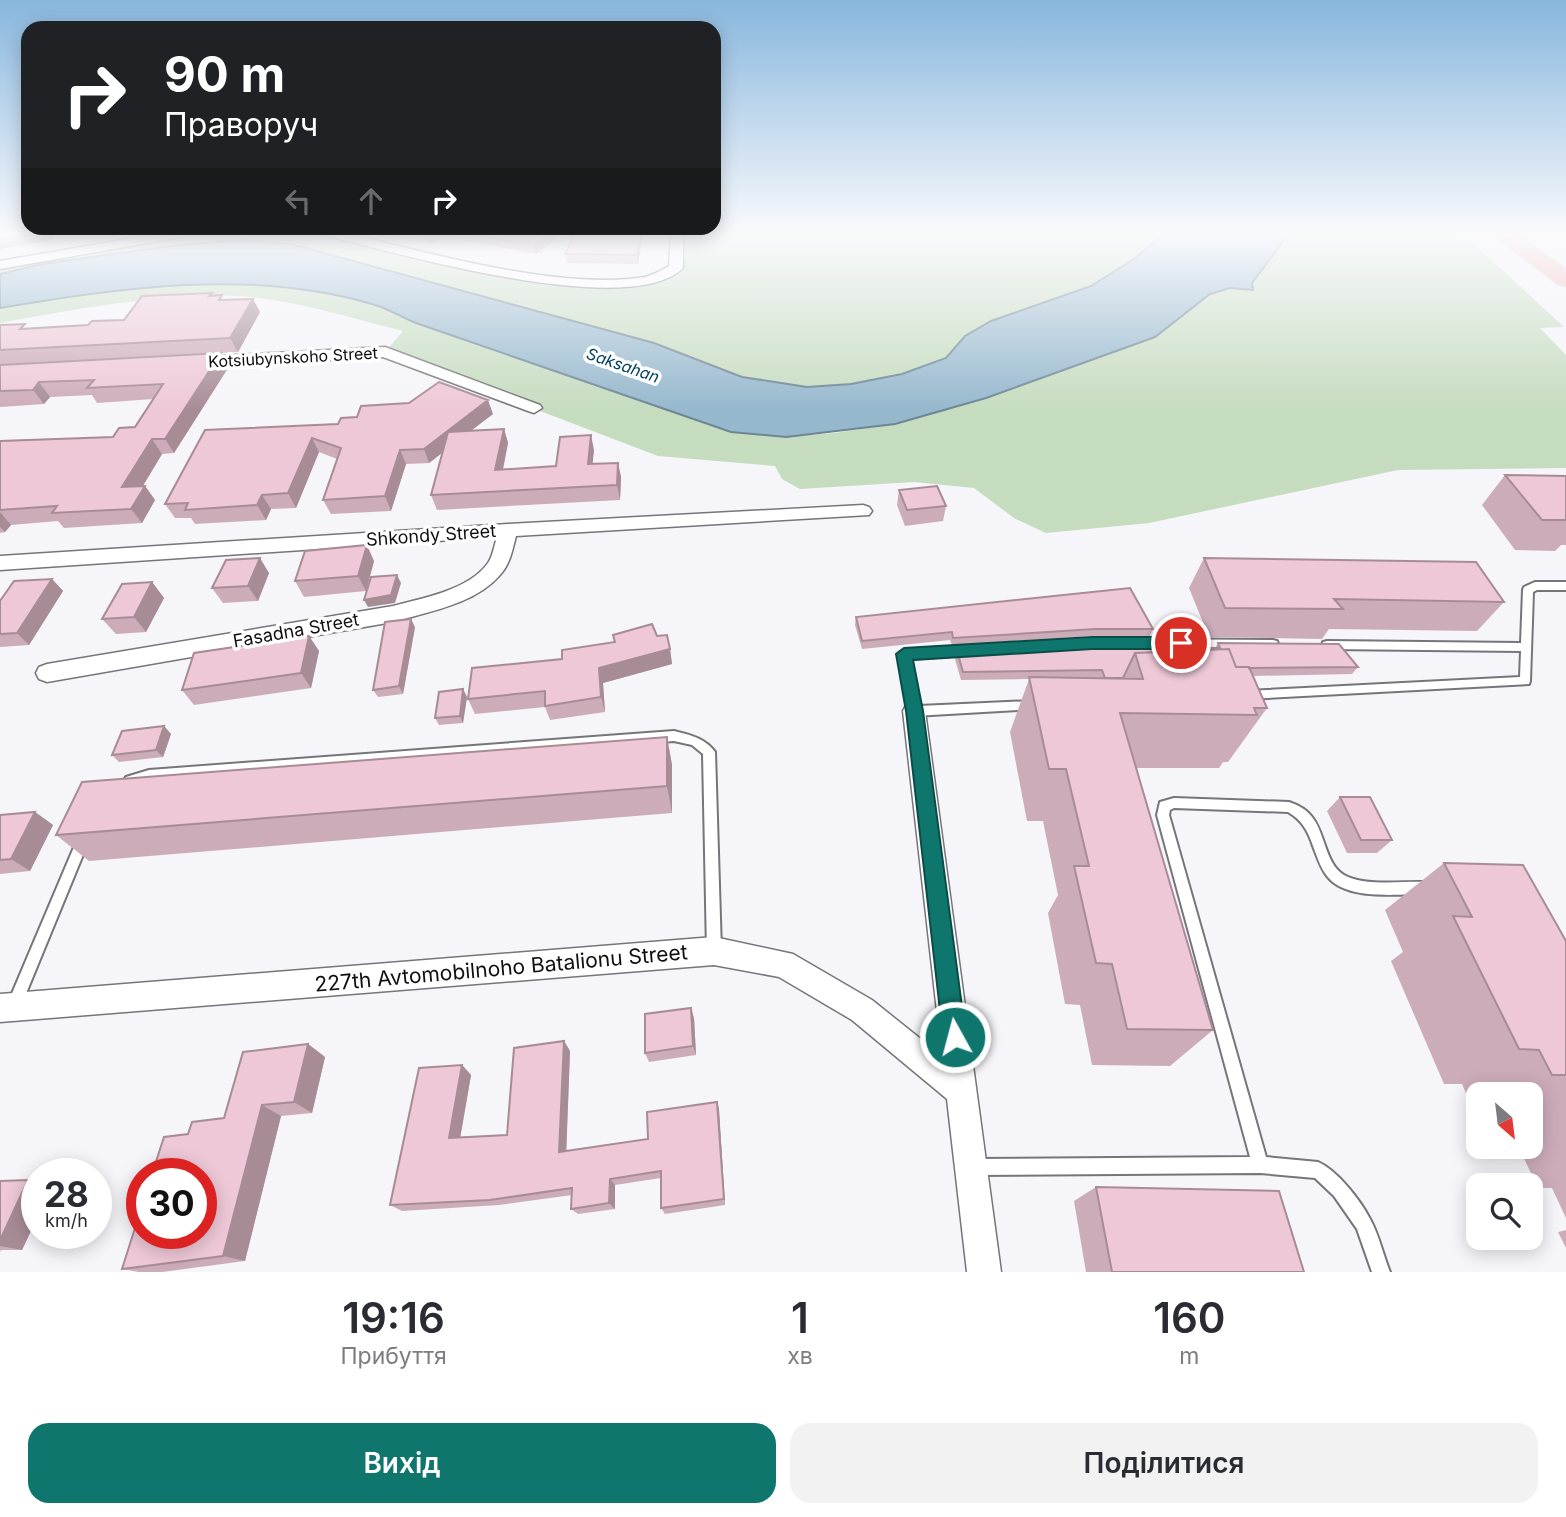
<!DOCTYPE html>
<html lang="uk">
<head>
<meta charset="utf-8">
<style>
  body { margin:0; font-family:Inter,sans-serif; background:#f2f2f3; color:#2b2b33; height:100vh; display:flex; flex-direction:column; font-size:26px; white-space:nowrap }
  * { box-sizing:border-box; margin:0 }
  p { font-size:23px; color:#7c7c81 }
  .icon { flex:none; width:38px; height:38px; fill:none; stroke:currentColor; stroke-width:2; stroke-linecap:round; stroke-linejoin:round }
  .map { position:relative; height:1272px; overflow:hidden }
  .drawer { display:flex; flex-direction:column; background:#fff; flex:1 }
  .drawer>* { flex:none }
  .banner { position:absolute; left:21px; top:21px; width:700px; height:214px; border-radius:21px; box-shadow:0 4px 18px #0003; background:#202124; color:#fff; overflow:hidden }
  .needle { width:46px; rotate:152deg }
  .tools { position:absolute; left:1466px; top:1082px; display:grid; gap:14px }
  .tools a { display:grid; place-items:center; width:77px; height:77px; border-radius:14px; background:#fff; box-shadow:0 4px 18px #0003; font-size:35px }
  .speed { position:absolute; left:21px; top:1158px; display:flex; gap:14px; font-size:35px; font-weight:700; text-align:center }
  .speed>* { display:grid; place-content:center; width:91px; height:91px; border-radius:50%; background:#fff; box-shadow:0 4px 18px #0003; line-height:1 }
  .speed small { font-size:18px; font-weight:400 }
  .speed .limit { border:10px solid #d22; background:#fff; color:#111 }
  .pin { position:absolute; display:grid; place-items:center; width:60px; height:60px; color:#fff; margin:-30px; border:4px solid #fff; border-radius:50%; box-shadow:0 2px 7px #0007 }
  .me { position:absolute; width:77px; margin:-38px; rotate:353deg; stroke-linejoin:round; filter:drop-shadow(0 0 5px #0008) }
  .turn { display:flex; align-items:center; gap:24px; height:147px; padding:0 28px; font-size:32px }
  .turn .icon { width:91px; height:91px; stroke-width:2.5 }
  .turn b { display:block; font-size:49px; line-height:60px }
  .lanes { display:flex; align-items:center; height:66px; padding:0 28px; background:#0003; justify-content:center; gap:35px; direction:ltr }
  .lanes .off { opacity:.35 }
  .eta { display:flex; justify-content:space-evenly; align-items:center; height:119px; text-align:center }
  .eta b { font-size:42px; font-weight:600; line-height:49px }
  .primary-button { display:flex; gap:14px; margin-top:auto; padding:14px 28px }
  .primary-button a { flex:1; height:80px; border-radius:21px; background:#0f766e; color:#fff; font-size:28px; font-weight:600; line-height:80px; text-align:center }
  .primary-button a+a { background:#f2f2f3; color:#2b2b33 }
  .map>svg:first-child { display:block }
  .green { fill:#c6dcbf }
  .water { fill:#96b8cd; stroke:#6e8594; stroke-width:2 }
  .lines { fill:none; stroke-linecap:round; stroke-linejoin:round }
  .lane-casing { stroke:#75757a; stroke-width:4 }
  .street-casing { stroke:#75757a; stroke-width:3 }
  .primary-casing { stroke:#d4d4d4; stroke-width:3 }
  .lane { fill:#fff; fill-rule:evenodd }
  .street { fill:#fff; fill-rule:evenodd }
  .primary { fill:#f2b2ae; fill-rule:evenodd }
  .wall { fill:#cdacb9 }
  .shaded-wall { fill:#a78c96 }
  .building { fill:#eec8d7; stroke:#a78c96; stroke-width:2 }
  .route { fill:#0f766e; stroke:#0a4d48; stroke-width:2 }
  .labels { text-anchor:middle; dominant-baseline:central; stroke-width:7; stroke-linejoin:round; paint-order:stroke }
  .far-street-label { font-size:16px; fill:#0f0f10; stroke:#fff }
  .far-water-label { font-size:16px; font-style:italic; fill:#014260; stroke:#fff }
  .street-label { font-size:18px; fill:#0f0f10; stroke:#fff }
  .near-street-label { font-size:21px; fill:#0f0f10; stroke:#fff }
</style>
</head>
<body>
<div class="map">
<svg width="1566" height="1272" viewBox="0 0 1566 1272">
  <rect width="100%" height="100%" fill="#f5f5fa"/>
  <!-- green -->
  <path class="green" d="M187 232H328L477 268 548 279 637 284 662 279 676 268 677 232H1166L1134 259 1091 286 991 321 965 336 946 358 902 374 851 384 807 387 742 377 654 343 291 244 240 240 178 245 42 264 0 274V265Z
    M1277 232H1456L1472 242 1564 327 1540 328 1566 355V468L1398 470 1149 523 1046 533 1014 518 974 488 914 482 800 489 782 479 775 466 658 456 385 352 403 331C352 318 287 298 235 296 156 294 77 309 0 323V308C121 288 251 268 372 304 387 308 401 317 416 323L731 432 786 437 834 433 895 424 986 398 1155 337 1210 294 1252 283 1286 239Z"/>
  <!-- water -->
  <path class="water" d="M1166 232H1277L1286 238 1252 283 1253 290 1230 288 1210 294 1155 337 986 398 895 424 786 437 731 432 416 323C401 317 387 308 372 304 251 268 121 288 0 308V274L42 264 178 245 240 240 291 244 654 343 742 377 807 387 851 384 902 374 946 358 965 336 991 321 1091 286 1134 259Z"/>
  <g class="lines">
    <!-- lane casing -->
    <g class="lane-casing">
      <path id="lane" d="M1535 582H1566V590H1537L1533 592 1530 681 1529 684 1247 699 1243 698 1241 695 1243 692 1247 691 1520 677 1521 651 1327 649 1323 648 1322 645 1323 642 1327 641 1521 643 1523 590 1524 587Z
        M1142 639 1273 640 1277 641 1278 644 1277 647 1273 648 1142 647 1138 646 1137 643 1138 640Z
        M1063 640 1067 641 1068 644 1067 647 1063 648 910 659 919 706 1031 701 1035 703 1037 706 1035 709 914 716 910 714 908 711 899 655 900 652Z
        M674 731C690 735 705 738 715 752L721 951 719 956 714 958 709 956 707 951 703 754 692 745 674 741 149 780 130 786 126 785 124 781 126 777 149 770Z
        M1174 798 1289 802C1298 805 1306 809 1312 817 1326 834 1325 868 1348 877 1369 886 1404 881 1426 882L1431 884 1433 888 1431 892 1426 894C1398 894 1346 901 1327 876 1320 867 1317 856 1313 846 1308 831 1302 820 1288 812L1174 808 1170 810 1169 815 1266 1157 1318 1162C1337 1170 1361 1201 1370 1219 1379 1235 1383 1255 1390 1272H1372L1357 1229 1334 1196 1315 1178 1260 1173 974 1175 968 1173 966 1167 968 1161 974 1159 1250 1157 1157 815 1160 802Z
        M83 834 87 836 89 840 20 1008 15 1010 10 1008 8 1003 77 840 79 836Z"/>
    </g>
    <!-- street casing -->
    <g class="street-casing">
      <path id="street" d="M168 232H193L187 236 0 269V261Z
        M322 232H341C426 252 559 291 645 277 653 275 662 270 669 266L671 232H683V268C630 321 393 252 324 235Z
        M1497 232H1519L1513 236H1498Z
        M385 347 540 405 542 408 534 413 528 411 383 357 198 367 190 362 198 357Z
        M863 505 869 507 872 511 869 515 516 536C512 551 510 565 499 576 475 604 427 612 393 622L47 682 39 679 36 673 39 667 47 664 393 606C423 598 469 590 488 563 493 556 494 546 497 537L0 570V556L508 524Z
        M914 702 922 705 925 711 1001 1272H967L947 1099 852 1020 779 977 714 965 0 1022V994L714 937 793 954 872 1000 942 1056 903 711 906 705Z"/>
    </g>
    <!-- primary casing -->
    <g class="primary-casing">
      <path id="primary" d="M1490 232H1513L1566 269V286L1558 284Z"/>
    </g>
    <!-- lane -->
    <use href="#lane" class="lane"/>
    <!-- street -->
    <use href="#street" class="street"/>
    <!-- primary -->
    <use href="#primary" class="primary"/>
  </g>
  <!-- wall -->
  <path class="wall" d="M374 232H564L536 254 444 236 431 244Z
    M643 232 638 264 567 263 565 254Z
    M212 293 213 296 260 312 238 352 94 360 228 368 174 453 162 454 143 486H145L155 500 142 523 64 528 58 521 11 525 5 532 0 533V441L113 437 135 427 153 399 97 403 92 395 50 397 44 404 0 407V325L28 329 88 325 124 320Z
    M493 414 471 430 504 429 508 443 503 469 556 466 594 450 592 464 618 463 621 477 620 500 437 510 431 495 443 452 429 463 406 464 391 511 331 514 323 500 337 459 319 452 296 508 271 509 266 520 195 524 191 518H175L165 504 338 424 357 417Z
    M1505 475 1566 476V545H1561L1555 551 1515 550 1482 505Z
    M899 490 946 506 943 521 905 526 897 505Z
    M1204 558 1504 602 1477 631 1329 629 1322 639 1209 637 1189 588Z
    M374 561 366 591 304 597 295 581Z
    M269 573 258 601 223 603 212 588Z
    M52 579 63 591 29 645 0 647V601Z
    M152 582 164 598 146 632 116 634 102 619Z
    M856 617 1153 629 1149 637 1092 636 952 645 950 640 862 649 855 625Z
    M415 627 403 694 378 697 373 690Z
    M613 635 657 636 670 649 672 664 603 683 605 712 550 720 545 707 475 714 468 699 562 659 614 642Z
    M309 636 319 651 311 688 194 705 182 690Z
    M1218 643 1358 667 1352 674 1253 676 1267 708 1228 762H1223L1219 768H1136L1213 1030 1170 1066 1092 1065 1080 1005 1065 1004 1048 913 1058 895 1043 821H1027L1010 732 1029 679 961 680 955 659 957 651 1215 648Z
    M463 689 467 697 463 723 439 725 435 718Z
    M164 726 171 734 163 757 119 762 112 755Z
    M667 737 672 765V813L89 861 56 835Z
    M1340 797 1392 840 1377 853H1347L1327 811Z
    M35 812 53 825 30 871 0 874V815Z
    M1444 863 1566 941V1218L1552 1188H1538L1518 1146H1531V1094H1479V1107H1472L1462 1084H1444L1391 961 1403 952 1385 910Z
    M694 1018 696 1055 649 1062 645 1053Z
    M564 1041 570 1051 566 1151 648 1139 717 1102 719 1110 725 1205 665 1214 661 1208V1178L615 1185V1209L578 1214 571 1209 572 1195 499 1205 402 1211 390 1205 462 1065 471 1075 460 1137 507 1135Z
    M308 1044 325 1057 312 1113 281 1116 245 1261 162 1272H139L122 1269 188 1134 224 1118Z
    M0 1181 37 1182V1218L22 1250H1L0 1252Z
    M1096 1187 1304 1272H1086L1074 1201Z
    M1566 1230V1248L1558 1232Z"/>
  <!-- shaded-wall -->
  <path class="shaded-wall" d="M47 232H56L52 240 0 249V239Z
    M436 232H443L444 236 431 244 429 236Z
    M552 232H564L536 254 534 245Z
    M641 232H643L638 264 637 255Z
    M253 299 260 312 238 352 230 338Z
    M221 353 228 368 174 453 165 439Z
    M39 382 50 397 44 404 33 390Z
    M488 400 493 414 429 463 424 449Z
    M504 429 508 443 500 484 495 470Z
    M591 435 594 450 591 479 588 464Z
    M312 438 319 452 296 508 288 493Z
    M152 439 162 454 133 502 122 487Z
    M400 450 406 464 391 511 385 496Z
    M618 463 621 477 620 500 617 485Z
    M145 486 155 500 142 523 131 509Z
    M262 495 271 509 266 520 257 505Z
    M0 512 11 525 5 532 0 527Z
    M367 545 374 561 366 591 358 576Z
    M260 558 269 573 258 601 248 586Z
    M397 575 401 583 395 603 368 607 364 600Z
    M52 579 63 591 29 645 17 633Z
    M152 582 164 598 146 632 134 617Z
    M411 619 415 627 403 694 399 686Z
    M309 636 319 651 311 688 301 673Z
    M670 649 672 664 603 683 605 712 601 697 599 668Z
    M463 689 467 697 463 723 460 716Z
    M164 726 171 734 163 757 156 750Z
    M667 737 672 765V813L667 786Z
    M35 812 53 825 30 871 11 859Z
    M691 1008 694 1018 696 1055 693 1046Z
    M564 1041 570 1051 566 1159 559 1152Z
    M308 1044 325 1057 312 1113 294 1102Z
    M462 1065 471 1075 459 1145 449 1138Z
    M717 1102 719 1110 725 1205 724 1199Z
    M262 1105 281 1116 245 1261 223 1256Z
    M610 1179 615 1185V1209L609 1203Z
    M28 1180 37 1182V1218L22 1250 0 1246V1240Z"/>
  <!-- building -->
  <path class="building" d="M0 232H47L0 239Z
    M409 232H436L429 236Z
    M462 232H552L534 245Z
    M576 232H641L637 255 565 254Z
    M212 293 209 296 222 295 219 300 253 299 230 338 0 350V325L25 324 20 329 88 325 92 321 124 320 142 296Z
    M221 353 165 439H152L122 487 145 486 131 509 52 513 57 506 0 510V441L113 437 119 428 135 427 163 384 87 388 94 380 39 382 33 390 0 391V365Z
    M439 382 488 400 424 449 400 450 385 496 323 500 341 448 312 438 288 493 262 495 257 505 185 510 188 503 165 504 205 430 338 424 341 418 357 417 361 406 409 403Z
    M504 429 495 470 556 466 560 437 591 435 588 464 618 463 617 485 431 495 448 432Z
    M1505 475 1566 476V520H1542Z
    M937 486 946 506 907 510 899 490Z
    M367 545 358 576 295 581 305 551Z
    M260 558 248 586 212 588 226 560Z
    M1204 558 1476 562 1504 602 1334 599 1343 609 1225 608Z
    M397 575 391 595 364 600 371 577Z
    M52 579 17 633 0 634V601L14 581Z
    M152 582 134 617 102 619 122 584Z
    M1130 588 1153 629H1095L953 638 952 632 862 641 856 617Z
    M411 619 399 686 373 690 385 622Z
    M652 624 657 636 667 635 670 649 599 668 601 697 545 706V691L468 699 472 668 562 659V650L615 642 613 635Z
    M309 636 301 673 182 690 194 653Z
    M1095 642 1160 643 1164 648H1220L1218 643 1339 644 1358 667 1249 668V667H1236L1229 649 1135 653 1123 678H1105L1102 670 963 672 957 651Z
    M1229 649 1236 667H1249L1267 708H1254L1257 715 1120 713 1213 1030 1127 1029 1112 964 1096 963 1074 866H1089L1066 769H1049L1029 677 1143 679 1135 653Z
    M463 689 460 716 435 718 439 692Z
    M164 726 156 750 112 755 122 731Z
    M667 737V786L56 835 82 782Z
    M1340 797H1370L1392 840H1361Z
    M35 812 11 859 0 860V815Z
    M1444 863 1523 865 1566 941V1075H1552L1539 1050 1519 1049 1453 916 1472 917Z
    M691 1008 693 1046 645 1053V1014Z
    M564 1041 559 1152 648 1139 647 1112 717 1102 724 1199 661 1208V1171L610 1179 609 1203 571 1209 572 1188 490 1200 390 1205 419 1068 462 1065 449 1138 507 1135 514 1048Z
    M308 1044 294 1102 262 1105 223 1256 122 1269 142 1206V1234H201V1174H152L164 1137 188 1134 192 1122 224 1118 243 1052Z
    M28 1180 0 1240V1181Z
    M1096 1187 1279 1191 1304 1272H1112Z"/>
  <!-- sky -->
  <linearGradient id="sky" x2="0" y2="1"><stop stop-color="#87b6dd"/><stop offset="0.57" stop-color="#fafafd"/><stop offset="1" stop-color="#fafafd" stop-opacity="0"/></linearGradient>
  <rect width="1566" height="410" fill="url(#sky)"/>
  <!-- route -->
  <path class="route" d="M1092 637H1181L1189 643 1181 649H1092L913 660 923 711 966 1037 963 1045 955 1048 947 1045 943 1037 906 711 896 654 904 648Z"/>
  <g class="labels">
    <!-- far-street labels -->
    <g class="far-street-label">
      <text transform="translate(293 357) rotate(-3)">Kotsiubynskoho Street</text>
    </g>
    <!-- far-water labels -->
    <g class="far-water-label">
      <text transform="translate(623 365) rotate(19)">Saksahan</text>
    </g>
    <!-- street labels -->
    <g class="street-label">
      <text transform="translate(431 535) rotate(-4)">Shkondy Street</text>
      <text transform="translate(296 630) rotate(-10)">Fasadna Street</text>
    </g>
    <!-- near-street labels -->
    <g class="near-street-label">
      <text transform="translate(501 968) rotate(-5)">227th Avtomobilnoho Batalionu Street</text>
    </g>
  </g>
</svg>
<div class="tools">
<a><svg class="needle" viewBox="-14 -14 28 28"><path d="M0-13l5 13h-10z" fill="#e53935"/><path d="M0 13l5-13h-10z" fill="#7c7c81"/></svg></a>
<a><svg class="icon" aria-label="search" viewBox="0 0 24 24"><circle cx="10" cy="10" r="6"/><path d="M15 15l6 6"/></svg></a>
</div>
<div class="speed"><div>28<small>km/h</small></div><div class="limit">30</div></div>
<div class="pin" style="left:1181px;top:643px;background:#d93025"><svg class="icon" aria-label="arrive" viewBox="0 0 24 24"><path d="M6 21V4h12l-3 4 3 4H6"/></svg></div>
<svg class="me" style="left:955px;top:1037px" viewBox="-20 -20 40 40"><circle r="17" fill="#0f766e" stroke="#fff" stroke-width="3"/><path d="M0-11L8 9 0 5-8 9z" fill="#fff"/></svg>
<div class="banner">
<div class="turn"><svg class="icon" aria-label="right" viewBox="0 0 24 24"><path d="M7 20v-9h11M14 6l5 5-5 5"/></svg><div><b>90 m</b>Праворуч</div></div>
<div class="lanes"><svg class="icon off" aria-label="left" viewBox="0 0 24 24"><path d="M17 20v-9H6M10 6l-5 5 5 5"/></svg><svg class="icon off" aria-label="ahead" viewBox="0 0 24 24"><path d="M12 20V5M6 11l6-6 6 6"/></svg><svg class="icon" aria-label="right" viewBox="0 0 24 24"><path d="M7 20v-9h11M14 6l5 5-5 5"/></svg></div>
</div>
</div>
<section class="drawer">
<div class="eta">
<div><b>19:16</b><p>Прибуття</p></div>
<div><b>1</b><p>хв</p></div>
<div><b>160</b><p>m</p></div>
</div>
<div class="primary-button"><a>Вихід</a><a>Поділитися</a></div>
</section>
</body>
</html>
